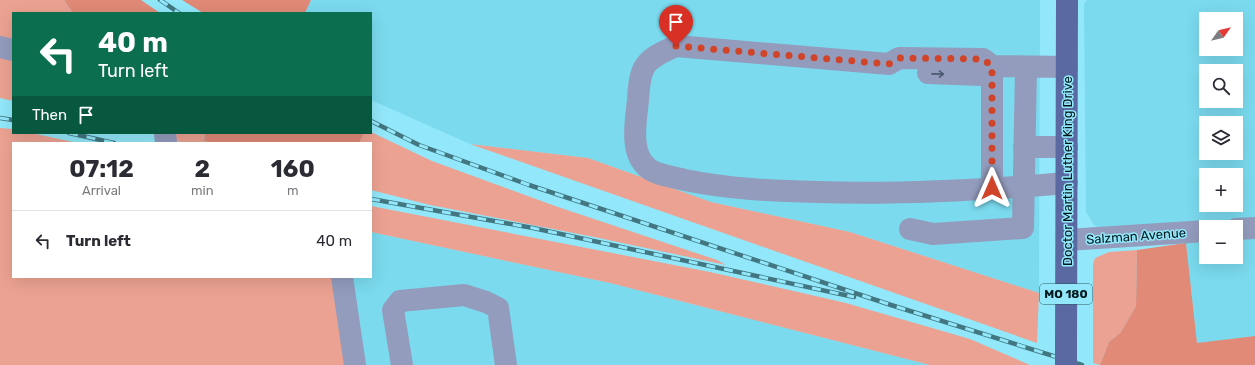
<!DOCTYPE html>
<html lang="en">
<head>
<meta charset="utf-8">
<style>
  body { margin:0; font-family:Rubik,sans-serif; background:#f7f7f7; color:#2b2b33; height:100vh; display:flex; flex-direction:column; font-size:15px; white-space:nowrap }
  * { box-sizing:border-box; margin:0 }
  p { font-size:13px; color:#7c7c81 }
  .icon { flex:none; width:22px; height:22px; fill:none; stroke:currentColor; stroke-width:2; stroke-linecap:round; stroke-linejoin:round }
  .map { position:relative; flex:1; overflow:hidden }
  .details { position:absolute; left:12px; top:142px; width:360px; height:136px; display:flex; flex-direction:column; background:#fff; border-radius:0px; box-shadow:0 4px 16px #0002 }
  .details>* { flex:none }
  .hud { position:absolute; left:12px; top:12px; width:360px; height:122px; border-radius:0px; box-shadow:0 4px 16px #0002; background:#0b6e4f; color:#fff; overflow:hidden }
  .needle { width:26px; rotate:56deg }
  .buttons { position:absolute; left:1199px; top:12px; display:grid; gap:8px }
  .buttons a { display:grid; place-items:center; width:44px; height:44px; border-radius:0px; background:#fff; box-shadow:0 4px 16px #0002; font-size:20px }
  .pin { position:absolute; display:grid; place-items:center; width:34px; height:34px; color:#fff; margin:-41px -17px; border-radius:50% 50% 50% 0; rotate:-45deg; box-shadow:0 0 4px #0007 }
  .pin .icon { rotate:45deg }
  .me { position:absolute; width:44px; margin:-22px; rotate:0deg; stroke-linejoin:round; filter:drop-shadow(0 0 3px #0008) }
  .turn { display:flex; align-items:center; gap:14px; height:84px; padding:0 20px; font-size:18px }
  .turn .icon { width:52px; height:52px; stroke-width:2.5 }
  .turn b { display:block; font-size:28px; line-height:34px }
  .then { display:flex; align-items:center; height:38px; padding:0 20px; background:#0003; gap:8px; font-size:15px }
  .eta { display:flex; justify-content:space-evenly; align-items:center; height:68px; text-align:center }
  .eta b { font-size:24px; font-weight:700; line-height:28px }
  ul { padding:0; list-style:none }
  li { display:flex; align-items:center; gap:12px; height:60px; padding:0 20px; border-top:1px solid #e1e1e2 }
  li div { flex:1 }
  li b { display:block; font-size:15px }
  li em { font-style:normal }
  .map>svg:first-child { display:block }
  .built { fill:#7bdaee; fill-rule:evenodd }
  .green { fill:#eca292 }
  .forest { fill:#e18a78 }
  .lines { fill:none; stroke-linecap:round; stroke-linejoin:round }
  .minor { stroke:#939cbd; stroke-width:22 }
  .major { stroke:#5b69a3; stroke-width:22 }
  .rail-casing { stroke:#427681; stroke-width:4.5 }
  .rail { stroke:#92e8fa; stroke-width:3; stroke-dasharray:9; stroke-linecap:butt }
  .major-bridge { stroke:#5b69a3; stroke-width:22 }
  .oneway { stroke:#4a5a6c }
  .route { stroke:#d0452a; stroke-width:7; stroke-dasharray:0 12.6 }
  .labels { text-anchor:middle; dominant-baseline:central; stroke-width:3; stroke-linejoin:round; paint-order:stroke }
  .shield { fill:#92e8fa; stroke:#2c565f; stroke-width:1 }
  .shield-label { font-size:12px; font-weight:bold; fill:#00171c }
  .street-label { font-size:13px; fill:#00171c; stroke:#92e8fa }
</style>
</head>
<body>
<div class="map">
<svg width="1255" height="365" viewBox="0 0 1255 365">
  <rect width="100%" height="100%" fill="#92e8fa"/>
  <!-- built -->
  <path class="built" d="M311 0H1040L1039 293 850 232 711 202 588 158 470 144 371 100V13H305Z
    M1087 0H1255V220L1119 231H1105L1094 225 1086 212 1084 4ZM1206 19H1236V49H1206ZM1206 71H1236V101H1206ZM1206 123H1236V153H1206ZM1206 175H1236V205H1206Z
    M371 232 610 283 930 365H363L350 277H371Z
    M1255 238V336L1197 344 1186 243 1206 242V257H1236V239Z"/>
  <!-- green -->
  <path class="green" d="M0 0H64L73 13H13V42L0 39Z
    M0 53 13 56V101L0 98Z
    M0 128 13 129V133H31L78 143H13V277H333L346 365H0Z
    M371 132 432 161 558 207 717 260 726 265 594 237 430 205 371 190V143H359L364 133Z
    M174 133H205L204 141 213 143H184L176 141Z
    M470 144 588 158 711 202 850 232 1039 293 1037 343Z
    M371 206 710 272 846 303 970 339 1030 365H930L610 283 371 232Z
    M1137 250 1136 306 1121 332 1109 342 1100 365 1093 363V264L1095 258 1109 252Z"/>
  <!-- forest -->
  <path class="forest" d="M64 0H141L160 13H73Z
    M182 0H311L305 13H203Z
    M205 133H364L359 143H213L204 141Z
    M1186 243 1197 343 1255 336V365H1100L1109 342 1121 332 1136 306 1137 250Z"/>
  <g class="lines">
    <!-- minor -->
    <path class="minor" d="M0 47 13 50
      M992 66V188
      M1067 67 992 66 983 59 899 58 889 64 676 46C644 60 640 65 638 100 636 121 629 153 648 168 656 175 674 177 685 180 729 189 772 191 817 192 901 195 984 190 1067 183
      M928 73 981 75 992 66
      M165 133 166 143
      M1024 147H1067
      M910 229 933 234 1023 228 1026 67
      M1236 229 1255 228
      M1067 240 1206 231
      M342 277 355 365
      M402 365 393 310 400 301 464 295 486 302 498 308 506 365"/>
    <!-- major -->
    <path class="major" d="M1066 347 1067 0"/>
    <!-- rail casing -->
    <g class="rail-casing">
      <path id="rail" d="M160 0 179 13
        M0 118 13 120
        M371 121 419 145 529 185 891 305 1082 365
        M69 133 114 143
        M371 199 533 228 854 297"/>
    </g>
    <!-- rail -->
    <use href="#rail" class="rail"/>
    <!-- major-bridge -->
    <path class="major-bridge" d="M1066 365V347"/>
  </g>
  <!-- one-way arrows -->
  <defs><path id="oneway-shaft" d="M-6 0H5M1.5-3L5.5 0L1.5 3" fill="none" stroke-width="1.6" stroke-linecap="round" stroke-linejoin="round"/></defs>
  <use class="oneway" href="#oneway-shaft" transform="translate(938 74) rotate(1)"/>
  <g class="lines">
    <!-- route -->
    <path class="route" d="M676 46 889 64 899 58 983 59 992 66V188"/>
  </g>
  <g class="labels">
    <!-- shield labels -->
    <rect class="shield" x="1040" y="284" width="52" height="20" rx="3"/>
    <g class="shield-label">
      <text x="1066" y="294">MO 180</text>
    </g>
    <!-- street labels -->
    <g class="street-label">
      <text transform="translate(1067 171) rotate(-90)">Doctor Martin Luther King Drive</text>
      <text transform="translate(1136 236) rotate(-4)">Salzman Avenue</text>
    </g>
  </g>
</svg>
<div class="buttons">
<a><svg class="needle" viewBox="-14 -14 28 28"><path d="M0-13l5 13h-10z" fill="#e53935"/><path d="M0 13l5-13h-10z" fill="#7c7c81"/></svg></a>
<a><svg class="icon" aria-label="search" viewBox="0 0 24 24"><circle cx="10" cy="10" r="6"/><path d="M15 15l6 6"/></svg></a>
<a><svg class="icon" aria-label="layers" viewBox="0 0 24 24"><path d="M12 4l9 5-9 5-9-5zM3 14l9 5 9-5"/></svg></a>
<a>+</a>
<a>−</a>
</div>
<div class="pin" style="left:676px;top:46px;background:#d93025"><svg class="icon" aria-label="arrive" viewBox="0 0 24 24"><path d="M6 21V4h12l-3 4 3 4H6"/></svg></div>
<svg class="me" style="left:992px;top:188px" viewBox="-20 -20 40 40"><path d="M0-17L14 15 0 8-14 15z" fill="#d0452a" stroke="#fff" stroke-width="4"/></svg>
<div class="hud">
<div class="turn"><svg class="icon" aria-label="left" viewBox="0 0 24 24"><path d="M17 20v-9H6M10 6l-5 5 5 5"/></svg><div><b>40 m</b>Turn left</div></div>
<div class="then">Then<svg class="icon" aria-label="arrive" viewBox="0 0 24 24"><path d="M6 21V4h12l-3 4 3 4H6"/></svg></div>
</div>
<section class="details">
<div class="eta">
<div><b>07:12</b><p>Arrival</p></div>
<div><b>2</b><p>min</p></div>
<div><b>160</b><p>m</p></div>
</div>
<ul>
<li><svg class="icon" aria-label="left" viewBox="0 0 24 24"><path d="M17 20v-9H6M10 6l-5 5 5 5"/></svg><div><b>Turn left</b></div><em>40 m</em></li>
</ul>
</section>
</div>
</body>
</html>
